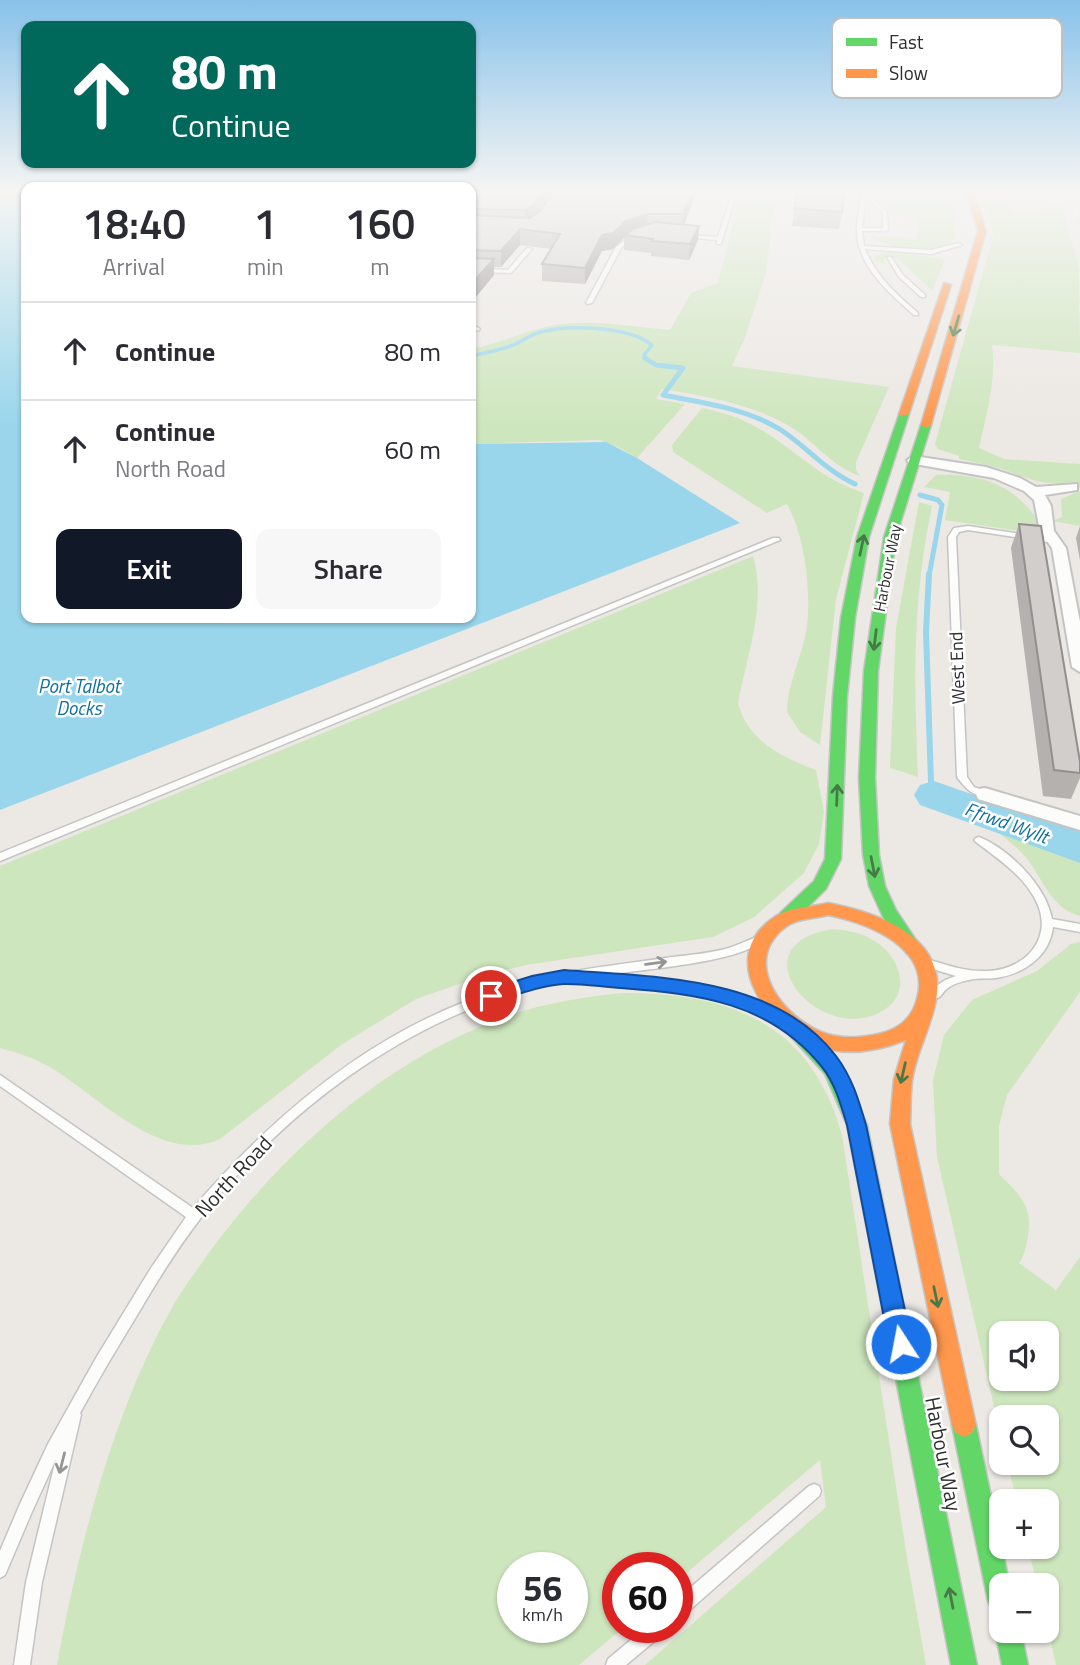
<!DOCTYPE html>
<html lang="en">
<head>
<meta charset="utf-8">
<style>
  body { margin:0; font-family:"Titillium Web",sans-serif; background:#f7f7f7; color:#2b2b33; height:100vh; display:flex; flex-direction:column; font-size:26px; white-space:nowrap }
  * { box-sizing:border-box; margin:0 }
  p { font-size:23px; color:#7c7c81 }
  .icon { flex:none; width:38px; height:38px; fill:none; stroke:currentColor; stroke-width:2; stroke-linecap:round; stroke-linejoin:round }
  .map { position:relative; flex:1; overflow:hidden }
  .side { position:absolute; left:21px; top:182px; width:455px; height:441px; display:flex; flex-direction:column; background:#fff; border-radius:14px; box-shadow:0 2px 5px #0004 }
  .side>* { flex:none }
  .top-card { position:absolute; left:21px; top:21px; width:455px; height:147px; border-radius:14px; box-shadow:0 2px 5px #0004; background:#00695c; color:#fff; overflow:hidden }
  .fabs { position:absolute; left:989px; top:1321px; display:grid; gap:14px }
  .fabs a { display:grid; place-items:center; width:70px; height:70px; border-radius:14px; background:#fff; box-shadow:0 2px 5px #0004; font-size:35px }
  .speed { position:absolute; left:497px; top:1552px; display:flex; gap:14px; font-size:35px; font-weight:700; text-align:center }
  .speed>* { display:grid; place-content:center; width:91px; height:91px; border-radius:50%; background:#fff; box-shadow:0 2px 5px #0004; line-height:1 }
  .speed small { font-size:18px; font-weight:400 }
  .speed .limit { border:10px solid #d22; background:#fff; color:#111 }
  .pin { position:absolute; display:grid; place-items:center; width:60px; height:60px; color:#fff; margin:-30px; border:4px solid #fff; border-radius:50%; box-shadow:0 2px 7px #0007 }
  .me { position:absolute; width:77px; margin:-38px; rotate:349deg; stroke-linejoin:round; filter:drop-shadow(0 0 5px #0008) }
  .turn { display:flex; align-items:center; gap:24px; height:147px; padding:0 35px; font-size:32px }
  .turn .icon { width:91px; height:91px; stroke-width:2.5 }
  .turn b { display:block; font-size:49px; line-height:60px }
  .eta { display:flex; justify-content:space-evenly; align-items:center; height:119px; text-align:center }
  .eta b { font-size:42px; font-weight:600; line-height:49px }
  .cta { display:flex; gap:14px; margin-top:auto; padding:14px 35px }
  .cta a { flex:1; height:80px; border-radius:14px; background:#111827; color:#fff; font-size:28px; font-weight:600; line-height:80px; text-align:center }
  .cta a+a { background:#f7f7f7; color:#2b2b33 }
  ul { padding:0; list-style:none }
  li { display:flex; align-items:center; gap:21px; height:98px; padding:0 35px; border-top:2px solid #e1e1e2 }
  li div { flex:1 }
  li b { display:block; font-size:26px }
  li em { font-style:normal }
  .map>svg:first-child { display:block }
  .green { fill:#cee6be; fill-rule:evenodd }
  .water { fill:#99d6ec }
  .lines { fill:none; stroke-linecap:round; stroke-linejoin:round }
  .stream-far2 { stroke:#99d6ec; stroke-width:3.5 }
  .stream-far1 { stroke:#99d6ec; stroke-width:5 }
  .stream { stroke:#99d6ec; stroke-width:6 }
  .river { fill:#99d6ec; fill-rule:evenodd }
  .lane-casing { stroke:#c5c4c5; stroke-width:3 }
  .street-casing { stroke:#c5c4c5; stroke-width:4 }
  .fast-casing { stroke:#c6c5c4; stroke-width:3 }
  .slow-casing { stroke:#c6c5c4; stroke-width:3 }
  .lane { fill:#fcfcfb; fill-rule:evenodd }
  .street { fill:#fcfcfb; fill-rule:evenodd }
  .fast { fill:#63d668; fill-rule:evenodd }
  .slow { fill:#ff974d; fill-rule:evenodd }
  .rail-casing { stroke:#dfdfe1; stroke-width:4.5 }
  .rail { stroke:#fff; stroke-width:2.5; stroke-dasharray:9; stroke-linecap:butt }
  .wall { fill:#b4b1af }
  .shaded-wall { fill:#92908e }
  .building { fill:#d1cecb; stroke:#92908e; stroke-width:2 }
  .oneway { stroke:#467a48 }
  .oneway2 { stroke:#959594 }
  .route { fill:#1a73e8; stroke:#114b97; stroke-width:2 }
  .labels { text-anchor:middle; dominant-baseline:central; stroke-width:5; stroke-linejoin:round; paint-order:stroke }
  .far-street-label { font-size:16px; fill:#2e2e2e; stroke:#fff }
  .street-label { font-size:18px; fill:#2e2e2e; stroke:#fff }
  .water-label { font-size:19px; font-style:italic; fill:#0d6fa3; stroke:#fff }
  .near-street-label { font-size:21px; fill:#2e2e2e; stroke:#fff }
  .key { fill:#fff; stroke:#c0c0c0; stroke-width:2 }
  .key-label { font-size:19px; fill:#2e2e2e }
</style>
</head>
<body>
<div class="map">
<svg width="1080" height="1665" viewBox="0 0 1080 1665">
  <rect width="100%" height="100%" fill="#ece8e4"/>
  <!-- green -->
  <path class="green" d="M741 191H776L766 273 744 340 732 366 889 387 856 462V470L860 476C828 464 818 444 791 427 753 404 705 396 662 389L656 399 685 404 637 458 620 448 599 440 471 444V349C498 344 523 332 550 326 588 318 631 327 670 330L691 293 718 283Z
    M871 191H944L956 213 955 238C942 258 886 249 870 236L917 239V217L892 216 887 204Z
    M976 191H994L1014 214 1052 211 1051 192 1057 191 1079 268 1080 353 992 345C997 379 986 415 979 448L1004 459 1080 464V488L1072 482C1045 487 1027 478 1002 469 988 465 973 462 959 459V456L938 449 935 444 993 236 991 222Z
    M896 252 945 259 932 291 897 258H884L887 265 875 261 874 258 878 254Z
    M702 408C722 412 741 418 758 428 796 450 821 480 864 493L836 599 820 745 800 732 787 712C787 687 799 662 805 638 813 601 806 537 787 504L767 513 673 452 672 445Z
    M936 475C979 473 1013 484 1038 520V526L1020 531 945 520 950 492 924 487Z
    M1080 491V526L1053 521 1062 517 1061 499Z
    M919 502 932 506C912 602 914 681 918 777L890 768 896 628Z
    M753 556C767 602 747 656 738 703 748 741 781 757 816 770L824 812 819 844 804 873 754 917 713 937 526 965 488 974 416 999 341 1045 220 1139C162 1166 98 1096 50 1067 34 1058 18 1053 0 1048V866Z
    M995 830 1080 859V916C1048 908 1042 873 1021 852 1013 844 1003 837 995 830Z
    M832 929C846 930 860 932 873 940 898 954 914 991 884 1010 822 1049 732 946 832 929Z
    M1080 942V992L1007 1095 999 1126V1174C1022 1197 1034 1207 1027 1242 1025 1250 1024 1257 1019 1263L1056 1290 1080 1257V1665H1056L1047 1626 1046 1586 1037 1585 1028 1547H1046V1502L1017 1501 1007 1463H1046V1418H1001V1437L937 1157 933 1080 944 1035 972 1000 1037 971 1071 944ZM1001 1334H1046V1379H1001Z
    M623 993C730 993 811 1023 842 1135L907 1558 926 1665H645L826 1507 820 1460 677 1581V1568H618V1628H623L579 1665H57C78 1550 112 1416 169 1313 181 1290 198 1269 213 1247 287 1149 383 1063 499 1019 538 1004 582 997 623 993ZM513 1568H572V1628H513Z"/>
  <!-- water -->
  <path class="water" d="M0 191H26V618H471V444L606 442 637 458 740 523 0 810Z
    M988 804 1080 834V859L980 825Z"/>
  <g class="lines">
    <!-- stream-far2 -->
    <path class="stream-far2" d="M471 356C483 353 496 351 508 347 518 344 527 337 537 333 566 324 629 326 652 345L644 355 646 360"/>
    <!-- stream-far1 -->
    <path class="stream-far1" d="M645 358 656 365 683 368
      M683 368 663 395C703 403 746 408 781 430 807 447 826 471 855 484
      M920 495 938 500 942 505 929 576"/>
    <!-- stream -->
    <path class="stream" d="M929 574 926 632 931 782 934 795"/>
    <!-- river -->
    <path class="river" d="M934 781 1080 832V863L920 805 914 795 920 785Z"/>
    <!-- lane casing -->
    <g class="lane-casing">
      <path id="lane" d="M733 191H737L721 244H717V240L684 237 686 235 718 237Z
        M863 191H867L887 213 888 230 886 231H862L864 246 931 250 959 243 962 245 931 254 865 249C876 276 896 294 918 313V315H914C888 292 854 264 857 224 858 213 861 202 863 191ZM866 197 883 213V228H862Z
        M631 236 635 237 621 248 592 303 587 304 586 303 616 247Z
        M527 248 532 249 511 273 471 272V268L508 270Z
        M887 257H891L903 275 925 295V297H921L899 277Z
        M477 327 480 329 479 330 471 332V328Z
        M968 526 1054 539 1058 541 1054 543 968 530 959 532 956 537 967 777 974 787 988 792 990 794 988 796C973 797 966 789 957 777L948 537 954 528Z
        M773 538H779L780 540 0 861V853Z
        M979 837C1009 849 1046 886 1052 919L1080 924V932L1053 927C1050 954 1027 972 1001 977 991 980 979 977 969 980 963 981 953 984 948 988 940 993 943 1000 931 998L930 995C936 984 944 980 956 976L926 967 925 964 926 961 930 960C949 966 968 972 988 971 1028 969 1056 935 1034 897 1021 874 997 858 976 842L974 840 976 838Z
        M754 938 758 939 759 942C741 962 637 970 606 975 663 978 717 986 770 1007L772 1010 770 1013 766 1014C751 1009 736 1003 720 999 676 988 630 985 585 982L580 979C551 984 521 989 493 1000 377 1042 275 1123 200 1219 176 1250 156 1283 136 1317 117 1348 98 1380 80 1413L81 1415 42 1582 30 1665H14L26 1582 56 1459 31 1514 5 1575 0 1578V1551L20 1504 48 1444 96 1358 151 1268 186 1217 0 1086V1075L193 1208C289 1097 404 1006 551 976 591 967 632 963 672 957 691 955 711 953 729 948 738 945 746 941 754 938Z
        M814 1484 819 1486 821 1491 819 1496 683 1616 677 1618V1599L809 1486Z
        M645 1628H665L663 1634 626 1665H606L608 1659Z"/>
    </g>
    <!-- street casing -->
    <g class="street-casing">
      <path id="street" d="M914 456 986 467 1020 478 1036 487 1077 484V490L1045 495 1051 506 1054 531 1066 548 1080 622V672L1072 667 1052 548 1040 531 1034 500 1024 491 994 478 909 463 907 460Z
        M985 788 1080 816V830L978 799 976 794 978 789Z"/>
    </g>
    <!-- fast casing -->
    <g class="fast-casing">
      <path id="fast" d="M900 412 909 414 869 537 855 618 847 696 841 859 826 889 792 923H780L778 918 780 913 814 881 825 859 833 696 841 618 857 537Z
        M926 422 931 425 896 537 878 671 875 778 879 855 885 886 896 910 922 949 919 954H907L883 917 869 886 863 855 859 778 864 671 884 537 921 425Z
        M790 1017 796 1019 839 1063 867 1125 977 1665H951L847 1125 825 1074 784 1029 781 1024 784 1019Z
        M964 1413 972 1417 976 1425 1010 1586H1001V1614L992 1610 988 1601 952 1425 956 1417Z
        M1001 1621V1631H1021L1028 1665H1002L995 1631Z"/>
    </g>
    <!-- slow casing -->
    <g class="slow-casing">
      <path id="slow" d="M963 191H971L979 206 986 231 931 425 926 428 921 425 978 231 971 206Z
        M944 283 951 285 909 414 900 416 899 414Z
        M828 903C874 912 943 934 937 993 934 1023 916 1051 912 1081 910 1095 911 1110 910 1124L976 1425 972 1433 964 1437 956 1433 952 1425 890 1124 894 1079 906 1040C881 1050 853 1055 827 1049 772 1036 711 958 776 916 791 907 812 907 828 903ZM828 915C867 923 932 947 917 999 914 1011 906 1022 895 1028 877 1037 846 1040 827 1034 784 1020 738 961 787 926 798 918 815 919 828 915Z"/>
    </g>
    <!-- lane -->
    <use href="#lane" class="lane"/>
    <!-- street -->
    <use href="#street" class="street"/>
    <!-- fast -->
    <use href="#fast" class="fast"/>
    <!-- slow -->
    <use href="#slow" class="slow"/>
    <!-- rail casing -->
    <g class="rail-casing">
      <path id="rail" d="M1071 191 1080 225"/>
    </g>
    <!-- rail -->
    <use href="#rail" class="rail"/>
  </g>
  <!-- wall -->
  <path class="wall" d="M471 191H551V196L697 191 684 224 699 226 698 240 689 260 651 256V253L624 250V237L613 249 602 251 585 284 542 281V264L551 249 520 245 501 267H494V275L475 298 471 297Z
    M797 191 842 212 839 229 792 226Z
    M1019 524 1080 762V778L1071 799 1043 796 1011 548Z
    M1080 526V560L1076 538Z"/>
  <!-- shaded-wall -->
  <path class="shaded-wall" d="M544 191H551V197L532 221 525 225V210Z
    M693 191H697L682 230 683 214Z
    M648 214 647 229 625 235V237L613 249 602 251 585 284V268L602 235 626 221Z
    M699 226 698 240 689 260 690 244Z
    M520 229V245L501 267V251Z
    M494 259V275L475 298 474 281Z"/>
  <!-- building -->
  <path class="building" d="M471 191H544L532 206 525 210 471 209Z
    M555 191H693L683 214H648L626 221 613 233 602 235 585 268 542 264 560 234 520 229 501 251 471 250V215L530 218 540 211Z
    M797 191H844L842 212 795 208Z
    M655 222 699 226 690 244 652 241 653 239 625 235 633 229Z
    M471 258 494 259 474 281H471Z
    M1019 524 1041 526 1080 762V773L1054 770Z"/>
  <!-- one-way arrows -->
  <defs><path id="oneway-shaft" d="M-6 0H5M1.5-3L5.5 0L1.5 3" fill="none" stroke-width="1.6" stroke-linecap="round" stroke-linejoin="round" transform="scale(1.75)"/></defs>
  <g class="oneway">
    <use href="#oneway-shaft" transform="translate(956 326) rotate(106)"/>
    <use href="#oneway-shaft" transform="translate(862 545) rotate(-78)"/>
    <use href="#oneway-shaft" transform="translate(875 640) rotate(97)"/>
    <use href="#oneway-shaft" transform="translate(837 795) rotate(-88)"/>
    <use href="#oneway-shaft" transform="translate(873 867) rotate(79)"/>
    <use href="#oneway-shaft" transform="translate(903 1073) rotate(103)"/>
    <use href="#oneway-shaft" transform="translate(936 1297) rotate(78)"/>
    <use href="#oneway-shaft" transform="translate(951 1598) rotate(-101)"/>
  </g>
  <g class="oneway2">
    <use href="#oneway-shaft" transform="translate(656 963) rotate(-8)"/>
    <use href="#oneway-shaft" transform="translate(62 1463) rotate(104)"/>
  </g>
  <!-- sky -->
  <linearGradient id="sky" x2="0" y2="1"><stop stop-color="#88c2ea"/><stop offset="0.45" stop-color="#f6f5f3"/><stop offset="1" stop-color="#f6f5f3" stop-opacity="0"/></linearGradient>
  <rect width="1080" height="425" fill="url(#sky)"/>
  <!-- route -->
  <path class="route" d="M564 970C656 977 775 976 836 1056 852 1077 859 1101 866 1125L912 1344 909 1352 901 1355 893 1352 889 1344 847 1125C841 1105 835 1083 822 1067 770 1002 698 994 621 988 602 987 581 983 563 984 538 986 514 996 491 1003L484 1001 482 996 484 991 532 976Z"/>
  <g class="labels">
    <!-- far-street labels -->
    <g class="far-street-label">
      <text transform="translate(887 568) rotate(-79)">Harbour Way</text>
    </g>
    <!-- street labels -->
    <g class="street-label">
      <text transform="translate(957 668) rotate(-92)">West End</text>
    </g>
    <!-- water labels -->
    <g class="water-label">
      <text x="79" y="685">Port Talbot<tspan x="79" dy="22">Docks</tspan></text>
      <text transform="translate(1007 822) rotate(20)">Ffrwd Wyllt</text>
    </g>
    <!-- near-street labels -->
    <g class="near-street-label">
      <text transform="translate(233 1176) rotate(-47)">North Road</text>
      <text transform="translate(944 1454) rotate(79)">Harbour Way</text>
    </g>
  </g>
  <!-- legend -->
  <rect x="832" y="18" width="230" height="80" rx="10" class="key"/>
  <rect x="846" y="38" width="31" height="8" fill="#63d668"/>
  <rect x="846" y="69" width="31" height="9" fill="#ff974d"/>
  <g class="key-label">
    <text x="889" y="49">Fast</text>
    <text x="889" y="80">Slow</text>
  </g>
</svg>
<div class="fabs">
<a><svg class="icon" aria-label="sound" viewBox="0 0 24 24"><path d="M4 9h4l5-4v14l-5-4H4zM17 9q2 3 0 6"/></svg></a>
<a><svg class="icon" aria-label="search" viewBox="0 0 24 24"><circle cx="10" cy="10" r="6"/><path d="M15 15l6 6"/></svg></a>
<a>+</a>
<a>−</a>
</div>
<div class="speed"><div>56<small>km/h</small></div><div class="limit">60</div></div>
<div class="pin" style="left:491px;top:996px;background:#d93025"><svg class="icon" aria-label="arrive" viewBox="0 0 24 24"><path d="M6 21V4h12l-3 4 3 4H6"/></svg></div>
<svg class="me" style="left:901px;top:1344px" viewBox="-20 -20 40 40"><circle r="17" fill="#1a73e8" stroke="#fff" stroke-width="3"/><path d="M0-11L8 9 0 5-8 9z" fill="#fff"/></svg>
<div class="top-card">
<div class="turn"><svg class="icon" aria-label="ahead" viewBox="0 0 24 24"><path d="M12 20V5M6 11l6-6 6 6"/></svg><div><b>80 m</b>Continue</div></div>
</div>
<section class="side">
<div class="eta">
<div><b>18:40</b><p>Arrival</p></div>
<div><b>1</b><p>min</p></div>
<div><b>160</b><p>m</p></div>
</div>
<ul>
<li><svg class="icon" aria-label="ahead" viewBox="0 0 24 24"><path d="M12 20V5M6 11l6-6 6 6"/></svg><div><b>Continue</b></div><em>80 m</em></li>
<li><svg class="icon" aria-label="ahead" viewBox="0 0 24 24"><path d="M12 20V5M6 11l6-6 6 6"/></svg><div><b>Continue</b><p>North Road</p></div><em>60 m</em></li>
</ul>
<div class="cta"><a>Exit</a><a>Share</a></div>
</section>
</div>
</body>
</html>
